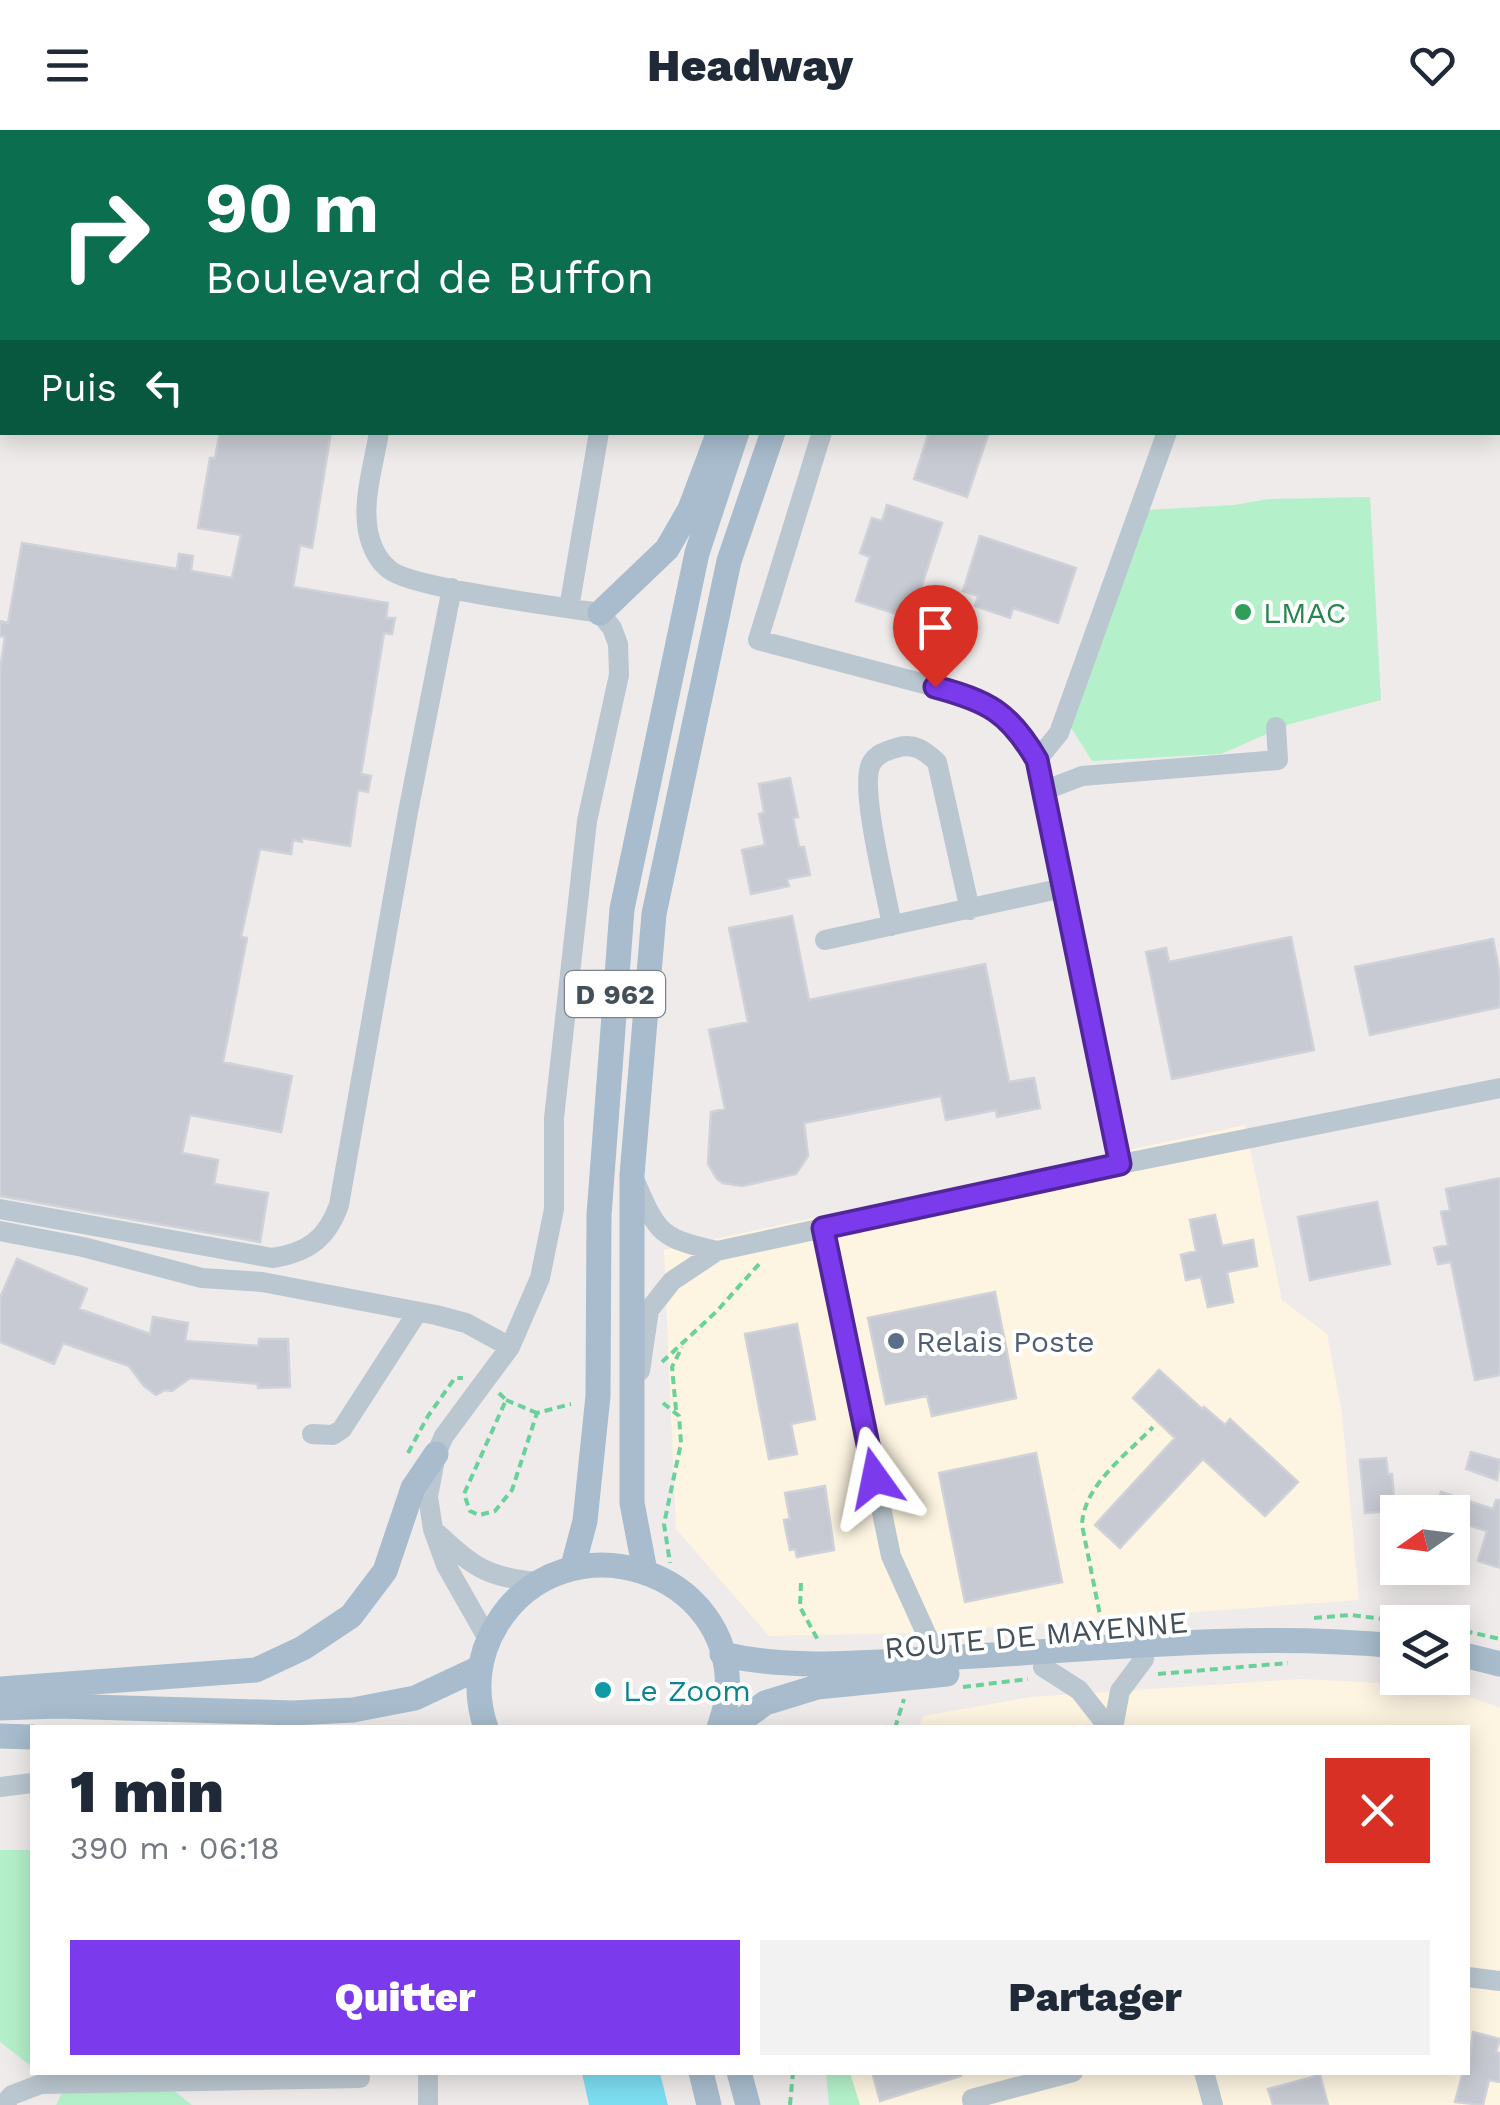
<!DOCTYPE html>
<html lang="fr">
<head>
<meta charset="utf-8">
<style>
  body { margin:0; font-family:"Work Sans",sans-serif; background:#f2f2f3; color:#1f2937; height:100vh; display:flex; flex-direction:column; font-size:38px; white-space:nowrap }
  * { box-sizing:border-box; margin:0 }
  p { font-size:32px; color:#747a83 }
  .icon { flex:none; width:55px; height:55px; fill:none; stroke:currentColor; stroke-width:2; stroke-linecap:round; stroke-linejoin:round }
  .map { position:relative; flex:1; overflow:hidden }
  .drawer { position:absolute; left:30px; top:1595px; width:1440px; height:350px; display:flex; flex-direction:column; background:#fff; border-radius:0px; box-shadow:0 5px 25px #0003 }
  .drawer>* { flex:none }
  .guide { position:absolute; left:0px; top:0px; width:1500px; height:305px; box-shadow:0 5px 25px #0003; background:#0b6e4f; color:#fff; overflow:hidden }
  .needle { width:65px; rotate:256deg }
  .buttons { position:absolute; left:1380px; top:1365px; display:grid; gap:20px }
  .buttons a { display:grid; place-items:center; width:90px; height:90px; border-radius:0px; background:#fff; box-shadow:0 5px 25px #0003; font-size:50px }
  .pin { position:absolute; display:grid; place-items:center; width:85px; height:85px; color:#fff; margin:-102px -42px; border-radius:50% 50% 50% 0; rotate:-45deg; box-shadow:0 0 10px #0007 }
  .pin .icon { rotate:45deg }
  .me { position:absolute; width:110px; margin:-55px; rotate:348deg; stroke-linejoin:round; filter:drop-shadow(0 0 8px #0008) }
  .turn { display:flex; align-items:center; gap:35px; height:210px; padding:0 40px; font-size:45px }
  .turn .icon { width:130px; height:130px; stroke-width:2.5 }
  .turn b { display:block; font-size:70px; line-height:85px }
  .then { display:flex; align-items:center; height:95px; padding:0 40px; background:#0003; gap:20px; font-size:38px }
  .round { display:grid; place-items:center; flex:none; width:105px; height:105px; border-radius:0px; background:#f2f2f3 }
  .overview { display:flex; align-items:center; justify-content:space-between; height:170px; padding:0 40px }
  h1 { font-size:60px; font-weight:800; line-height:75px }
  .action { display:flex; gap:20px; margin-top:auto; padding:20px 40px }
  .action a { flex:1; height:115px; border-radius:0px; background:#7c3aed; color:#fff; font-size:40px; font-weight:800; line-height:115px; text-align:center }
  .action a+a { background:#f2f2f3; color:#1f2937 }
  header { display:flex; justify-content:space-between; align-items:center; height:130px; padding:0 40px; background:#fff; font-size:45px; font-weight:800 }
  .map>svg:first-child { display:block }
  .commercial { fill:#fdf4e1 }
  .green { fill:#b4f1ca }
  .water { fill:#7ddef2 }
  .building { fill:#c7cad2; stroke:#cfd2d8; stroke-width:2.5 }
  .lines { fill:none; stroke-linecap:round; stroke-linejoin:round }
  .path { stroke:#6ad19b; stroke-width:4; stroke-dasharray:8 5; stroke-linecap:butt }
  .minor { stroke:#bbc7d0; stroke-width:20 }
  .major { stroke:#a8bccd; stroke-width:25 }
  .route-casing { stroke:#51269a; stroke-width:25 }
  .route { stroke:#7c3aed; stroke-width:18 }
  .leisure-dot { fill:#2e9e5b; stroke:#fff; stroke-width:4 }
  .service-dot { fill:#5c6f8a; stroke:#fff; stroke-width:4 }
  .culture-dot { fill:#0f9aa8; stroke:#fff; stroke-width:4 }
  .labels { text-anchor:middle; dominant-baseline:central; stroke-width:8; stroke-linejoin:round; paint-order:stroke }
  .shield { fill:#fff; stroke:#7b848c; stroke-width:2.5 }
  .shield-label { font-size:28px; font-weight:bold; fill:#43505a }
  .leisure-label { font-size:30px; fill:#27864d; stroke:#fff; text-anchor:start }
  .service-label { font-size:30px; fill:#4e5e75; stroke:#fff; text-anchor:start }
  .street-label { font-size:30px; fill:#43505a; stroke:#fff }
  .culture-label { font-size:30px; fill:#0d838f; stroke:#fff; text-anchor:start }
</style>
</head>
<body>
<header><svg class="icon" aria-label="menu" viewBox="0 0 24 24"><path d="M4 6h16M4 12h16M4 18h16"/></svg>Headway<svg class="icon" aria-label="heart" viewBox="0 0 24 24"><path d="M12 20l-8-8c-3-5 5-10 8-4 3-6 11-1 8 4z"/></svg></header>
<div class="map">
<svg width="1500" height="1975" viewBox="0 0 1500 1975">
  <rect width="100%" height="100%" fill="#efebeb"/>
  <!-- commercial -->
  <path class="commercial" d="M1245 995 1282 1170 1327 1204 1342 1283 1359 1470 913 1503 769 1506 676 1399 664 1120Z
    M1301 1549 1439 1556 1500 1578V1975H860L850 1943 1468 1942V1598L919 1597 923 1586 1030 1567Z"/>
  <!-- green -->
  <path class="green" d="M0 0H267L2 2V58Z
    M271 0H607L612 2H270Z
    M1370 367 1381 570 1290 594 1221 624 1092 631 1070 596 1145 380 1234 375 1268 369Z
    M0 1720H32V1937L0 1912Z
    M40 1943H152L192 1975H56L63 1961Z
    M826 1943H850L860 1975H829Z"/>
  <!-- water -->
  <path class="water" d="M287 0H476L287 2Z
    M582 1943H660L668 1975H589Z"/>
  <!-- building -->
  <path class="building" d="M220 302H331L312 418 300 415 293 457 388 473 386 488H395L392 504 384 503 361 644 371 646 368 662 358 660 350 716 302 708V712L293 710 291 724 260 719 241 807 247 808 223 932 292 946 281 1002 190 985 182 1023 218 1030 214 1054 268 1063 260 1112 0 1066V540L5 507 0 506V491L8 493 22 413 177 439 179 424 193 426 191 441 232 448 241 405 198 398 210 328H215Z
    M929 302H989L967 367 914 349Z
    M887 375 942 393 911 489 856 471 870 427 860 423 872 388 882 391Z
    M980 406 1076 438 1058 493 1013 478 1010 488 975 476 978 466 963 461Z
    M790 648 798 687 793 688 799 717H804L810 745 787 749 789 756 751 764 742 720 765 715 759 684 764 682 759 654Z
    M792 786 809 870 985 834 1009 952 1034 948 1040 978 997 987 996 980 946 990 941 966 804 993 808 1026 796 1044 742 1056 723 1053 717 1049 708 1034 711 982 725 979 709 900 748 892 729 798Z
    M1291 807 1314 920 1172 949 1146 822 1166 818 1169 832Z
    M1493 809 1500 845V877L1370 905 1355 837Z
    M1500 1048V1245L1475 1250 1451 1132 1438 1134 1434 1118 1448 1115 1441 1082 1450 1080 1446 1059Z
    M1377 1072 1390 1134 1310 1150 1298 1087Z
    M1215 1085 1222 1116 1253 1110 1257 1136 1227 1142 1233 1172 1208 1177 1201 1147 1186 1150 1181 1125 1196 1121 1190 1090Z
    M17 1129 87 1159 79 1179 150 1204 153 1187 188 1193 185 1211 258 1216 259 1209H288L290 1257 258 1258V1254L190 1248 172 1261 165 1260 156 1265 144 1256 129 1236 63 1213 54 1234 0 1212V1168Z
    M995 1162 1016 1268 932 1286 927 1266 886 1274 868 1188Z
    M797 1194 815 1289 791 1294 797 1324 769 1329 745 1204Z
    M1159 1240 1202 1279 1204 1277 1225 1295 1230 1289 1298 1352 1265 1386 1203 1329 1120 1418 1095 1395 1175 1308 1133 1268Z
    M1471 1322 1500 1330 1497 1350 1466 1339Z
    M1036 1323 1062 1452 965 1472 939 1343Z
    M1386 1328 1388 1344H1392L1395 1381 1365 1383 1360 1330Z
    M825 1356 834 1420 797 1427 795 1419 790 1420 786 1401 784 1390 790 1389 785 1363Z
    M1441 1362 1493 1379 1496 1370H1500V1438L1478 1431 1487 1401 1452 1390V1382H1436Z
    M1473 1902 1500 1909 1496 1922 1500 1923V1952L1489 1950 1483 1975 1455 1972 1463 1942H1468Z
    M872 1942H960L961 1946 880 1971Z
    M1320 1945 1328 1975H1273L1268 1959Z"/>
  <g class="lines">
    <!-- path -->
    <path class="path" d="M662 1232 716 1182 760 1133
      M499 1263 506 1270 464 1364 470 1381 479 1385 495 1381 512 1360 537 1283 571 1274
      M506 1270 537 1283
      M663 1273 679 1286 681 1313 664 1394 670 1433
      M676 1280 672 1237 682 1217
      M408 1323 428 1286 455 1248H463
      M801 1453 800 1477 819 1512
      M1314 1488 1350 1485 1409 1492
      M1102 1495 1082 1395C1083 1356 1127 1324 1153 1297
      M1452 1498 1500 1509
      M1158 1544 1288 1533
      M963 1557 1028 1549
      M895 1598 904 1569
      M790 1975 793 1942"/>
    <!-- minor -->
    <path class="minor" d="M159 2 163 0
      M1498 70 1500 71
      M0 84H2
      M379 302C374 334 362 370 368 401 371 416 378 431 390 440 411 458 563 477 600 483L612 498 618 514 619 545 587 691 554 988V1079L540 1148 510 1217 444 1306 436 1324 428 1367 433 1399 446 1435 488 1509
      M822 302 758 510 970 566C1004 585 1018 596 1037 630L1121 1034
      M569 478 599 302
      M1037 630 1059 603 1167 302
      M1043 661 1082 646 1278 630 1276 597
      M892 796C887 765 859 658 871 634 876 624 886 621 896 618 914 612 925 621 937 632L970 780
      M825 810 1063 758
      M635 1051C658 1105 661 1108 717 1121
      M0 1079 272 1128C307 1123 327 1109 339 1075L408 682 452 458
      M823 1098 891 1426 929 1510 932 1529
      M0 1101 83 1117 202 1148 262 1152 436 1185 466 1193 510 1217
      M640 1241 649 1180 672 1151 717 1121 1121 1034 1500 958
      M312 1304 333 1305 342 1299 413 1189V1181
      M438 1404C473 1437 487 1447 536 1452
      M1043 1537 1079 1560 1109 1598
      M1113 1598 1120 1561 1144 1529
      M0 1657 32 1653
      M1468 1847 1500 1851
      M428 1942V1975
      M1204 1942 1213 1975
      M3 1975 12 1965 41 1954 360 1948
      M973 1975 972 1969 1073 1942"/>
    <!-- major -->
    <path class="major" d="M851 2 852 0
      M883 2 884 0
      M600 483 667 419 690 379 719 302
      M573 1436 585 1391 598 1266 599 1085 622 779 697 423 737 302
      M645 1441 632 1373V1045L654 784 729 431 773 302
      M1452 1522 1500 1534
      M722 1524C794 1541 869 1532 942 1528 1093 1520 1247 1501 1398 1516
      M0 1559 256 1540 303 1518 351 1486 385 1441 413 1358 436 1324
      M0 1578 58 1576 293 1583 353 1580 415 1568 479 1538
      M486 1598C474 1563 477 1526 497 1494 564 1385 738 1438 727 1567 726 1577 722 1588 719 1598
      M731 1598 765 1573 817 1557 947 1544
      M0 1606 32 1607
      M701 1942 709 1975
      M739 1942 748 1975"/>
  </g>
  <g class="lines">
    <!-- route casing -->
    <g class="route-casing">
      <path id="route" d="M875 1348 823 1098 1120 1034 1037 630C1009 582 988 571 935 557"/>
    </g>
    <!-- route -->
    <use href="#route" class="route"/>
  </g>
  <!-- markers -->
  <circle class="leisure-dot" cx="1243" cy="482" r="10"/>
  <circle class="service-dot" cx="896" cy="1211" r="10"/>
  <circle class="culture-dot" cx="603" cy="1560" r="10"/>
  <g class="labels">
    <!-- shield labels -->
    <rect class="shield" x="565" y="841" width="100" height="46" rx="8"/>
    <g class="shield-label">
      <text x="615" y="864">D 962</text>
    </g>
    <!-- leisure labels -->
    <g class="leisure-label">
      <text x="1263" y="482">LMAC</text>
    </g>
    <!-- service labels -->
    <g class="service-label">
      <text x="916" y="1211">Relais Poste</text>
    </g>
    <!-- street labels -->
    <g class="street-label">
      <text transform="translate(1036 1505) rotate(-5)">ROUTE DE MAYENNE</text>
    </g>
    <!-- culture labels -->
    <g class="culture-label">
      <text x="623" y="1560">Le Zoom</text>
    </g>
  </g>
</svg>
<div class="buttons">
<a><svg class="needle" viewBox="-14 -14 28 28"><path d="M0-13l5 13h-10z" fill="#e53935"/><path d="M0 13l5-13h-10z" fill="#747a83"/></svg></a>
<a><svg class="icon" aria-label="layers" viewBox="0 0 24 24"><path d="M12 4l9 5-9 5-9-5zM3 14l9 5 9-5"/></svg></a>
</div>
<div class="pin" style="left:935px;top:557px;background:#d93025"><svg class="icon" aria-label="arrive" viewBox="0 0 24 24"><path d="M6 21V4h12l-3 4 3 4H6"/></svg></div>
<svg class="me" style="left:875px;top:1348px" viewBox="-20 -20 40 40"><path d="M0-17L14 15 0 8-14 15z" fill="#7c3aed" stroke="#fff" stroke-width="4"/></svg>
<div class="guide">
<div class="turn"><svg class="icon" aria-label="right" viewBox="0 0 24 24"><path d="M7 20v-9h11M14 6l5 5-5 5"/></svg><div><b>90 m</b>Boulevard de Buffon</div></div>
<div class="then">Puis<svg class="icon" aria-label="left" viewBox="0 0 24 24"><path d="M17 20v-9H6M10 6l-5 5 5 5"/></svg></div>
</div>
<section class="drawer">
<div class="overview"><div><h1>1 min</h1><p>390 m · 06:18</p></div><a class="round" style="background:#d93025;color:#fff"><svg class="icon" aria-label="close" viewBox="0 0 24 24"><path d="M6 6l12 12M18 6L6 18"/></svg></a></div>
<div class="action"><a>Quitter</a><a>Partager</a></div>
</section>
</div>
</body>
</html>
